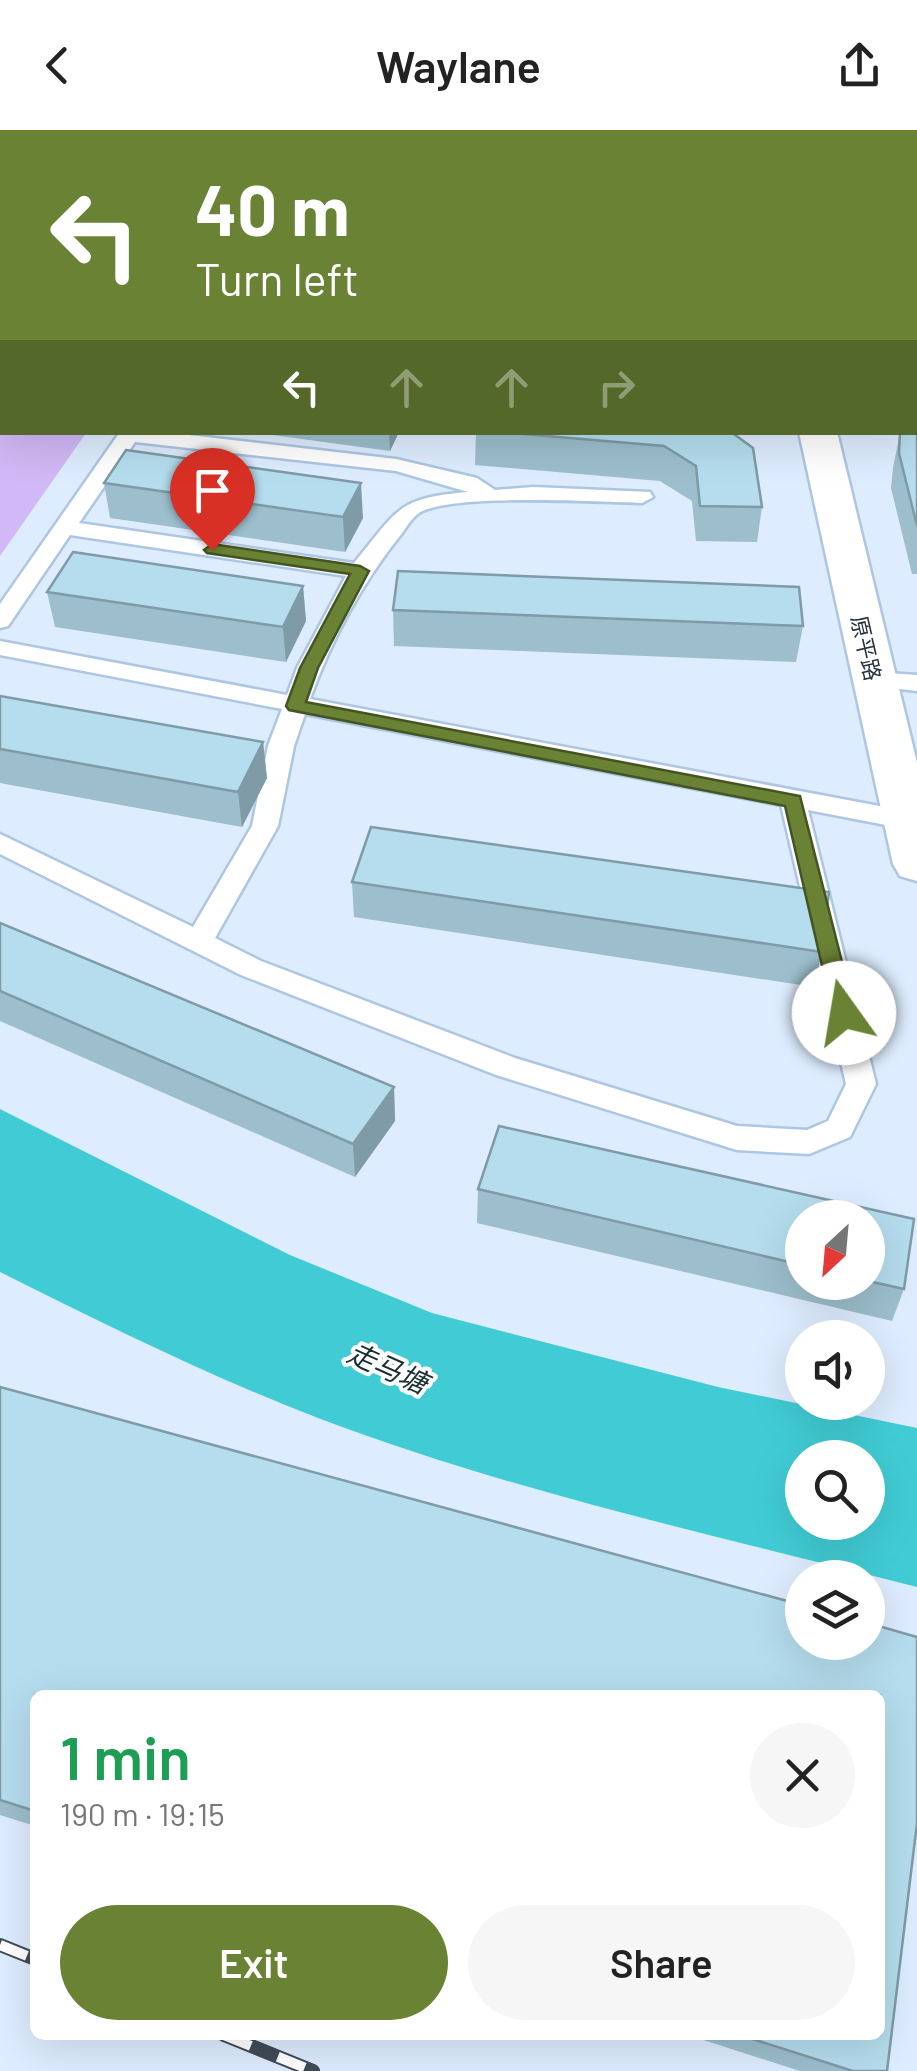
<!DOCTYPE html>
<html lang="en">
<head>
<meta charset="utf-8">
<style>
  body { margin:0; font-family:Barlow,"Noto Sans SC",sans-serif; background:#f6f6f6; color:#222; height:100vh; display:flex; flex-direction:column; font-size:38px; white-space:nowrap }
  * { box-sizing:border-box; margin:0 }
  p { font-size:32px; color:#767676 }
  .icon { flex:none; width:55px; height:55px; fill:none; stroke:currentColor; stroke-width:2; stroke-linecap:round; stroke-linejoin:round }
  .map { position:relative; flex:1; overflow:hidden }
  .sheet { position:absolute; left:30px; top:1560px; width:855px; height:350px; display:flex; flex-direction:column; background:#fff; border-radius:15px; box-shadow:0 10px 40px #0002 }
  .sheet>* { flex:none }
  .banner { position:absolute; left:0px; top:0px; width:918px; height:305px; box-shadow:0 10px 40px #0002; background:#698234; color:#fff; overflow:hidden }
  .needle { width:65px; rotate:206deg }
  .buttons { position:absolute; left:785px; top:1070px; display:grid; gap:20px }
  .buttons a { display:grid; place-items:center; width:100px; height:100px; border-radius:50%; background:#fff; box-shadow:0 10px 40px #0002; font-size:50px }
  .pin { position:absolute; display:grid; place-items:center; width:85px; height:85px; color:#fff; margin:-102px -42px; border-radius:50% 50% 50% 0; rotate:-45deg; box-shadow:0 0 10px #0007 }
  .pin .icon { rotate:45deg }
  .me { position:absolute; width:110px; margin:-55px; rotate:347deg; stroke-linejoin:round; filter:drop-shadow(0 0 8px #0008) }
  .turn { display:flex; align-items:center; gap:35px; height:210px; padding:0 30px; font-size:45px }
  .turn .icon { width:130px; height:130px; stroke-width:2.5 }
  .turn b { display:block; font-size:70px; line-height:85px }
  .lanes { display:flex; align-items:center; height:95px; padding:0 30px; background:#0003; justify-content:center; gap:50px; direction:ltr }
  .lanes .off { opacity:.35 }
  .round { display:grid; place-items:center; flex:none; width:105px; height:105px; border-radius:52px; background:#f6f6f6 }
  .summary { display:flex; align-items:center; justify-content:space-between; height:170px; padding:0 30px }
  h1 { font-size:60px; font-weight:600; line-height:75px; color:#1e9e55 }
  .button { display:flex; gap:20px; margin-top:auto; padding:20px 30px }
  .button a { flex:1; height:115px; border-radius:60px; background:#698234; color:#fff; font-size:40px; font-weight:600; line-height:115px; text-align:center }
  .button a+a { background:#f6f6f6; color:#222 }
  header { display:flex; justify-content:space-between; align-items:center; height:130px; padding:0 30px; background:#fff; font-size:45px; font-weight:600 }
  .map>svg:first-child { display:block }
  .green { fill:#d1b8f6 }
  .water { fill:#41ccd5; fill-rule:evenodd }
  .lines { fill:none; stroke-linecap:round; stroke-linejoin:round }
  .lane-casing { stroke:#adc6e3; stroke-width:5 }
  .secondary-casing { stroke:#adc6e3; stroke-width:5 }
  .lane { fill:#fff; fill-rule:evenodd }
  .secondary { fill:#fff; fill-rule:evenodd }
  .rail-casing { stroke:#404b57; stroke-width:14 }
  .rail { stroke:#fff; stroke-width:10; stroke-dasharray:29; stroke-linecap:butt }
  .wall { fill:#9cbecd; fill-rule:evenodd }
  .shaded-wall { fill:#7f9ba7 }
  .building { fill:#b5ddee; stroke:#7f9ba7; stroke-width:2.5 }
  .route { fill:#698234; stroke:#445422; stroke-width:2.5 }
  .labels { text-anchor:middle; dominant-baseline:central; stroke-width:8; stroke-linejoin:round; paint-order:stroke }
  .far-street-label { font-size:22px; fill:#28323d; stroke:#fff }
  .water-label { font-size:28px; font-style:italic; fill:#172e30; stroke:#fff }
</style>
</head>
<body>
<header><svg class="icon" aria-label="back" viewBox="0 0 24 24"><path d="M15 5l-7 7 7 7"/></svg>Waylane<svg class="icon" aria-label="share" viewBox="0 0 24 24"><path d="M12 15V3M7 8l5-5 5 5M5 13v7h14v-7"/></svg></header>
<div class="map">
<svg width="917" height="1941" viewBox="0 0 917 1941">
  <rect width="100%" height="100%" fill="#ddecfe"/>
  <!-- green -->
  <path class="green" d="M0 0H334L2 2V93Z
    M0 189 2 302 86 303 0 426Z"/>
  <!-- water -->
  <path class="water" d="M0 979 290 1125 432 1183 718 1257 917 1298V1457C718 1406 510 1361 318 1288 209 1246 104 1194 0 1142ZM802 1328H868V1392H802Z"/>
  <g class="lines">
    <!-- lane casing -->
    <g class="lane-casing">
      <path id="lane" d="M120 302H163L396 329 477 348 495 360 533 357 650 362 653 367 642 373C599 372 451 363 419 383 411 388 405 400 399 407 361 455 331 511 310 569L917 683V701L808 680 876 954 850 1007 809 1024 737 1020 496 945 241 845 0 724V704L193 797 252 696 268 616 282 579 0 525V511L287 565 297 538 346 446 70 405 8 496 0 498V474ZM135 312 396 341 468 362C396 368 398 380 354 433L79 393ZM305 584 781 675 846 954 828 991 807 1000 737 996 515 928 261 831 215 808 278 696 294 616Z
        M874 542 917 545V561L865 555 862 550 865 545Z"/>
    </g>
    <!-- secondary casing -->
    <g class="secondary-casing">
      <path id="secondary" d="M0 118H2V138H0Z
        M915 254H917V277H915Z
        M799 302H837L917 633V751L900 746 893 734Z"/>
    </g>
    <!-- lane -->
    <use href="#lane" class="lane"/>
    <!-- secondary -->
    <use href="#secondary" class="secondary"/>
    <!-- rail casing -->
    <g class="rail-casing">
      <path id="rail" d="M0 1815 35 1829
        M224 1905 313 1941"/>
    </g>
    <!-- rail -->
    <use href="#rail" class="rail"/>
  </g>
  <!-- wall -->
  <path class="wall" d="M893 0H917V28H915V2H893Z
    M915 38H917V96H915Z
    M915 113H917V175H915Z
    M917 290V444H912L891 358 893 338 900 303Z
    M251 302H399L390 321Z
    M476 302H731L762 377 757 412 696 411 692 371 660 351 475 335Z
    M104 353 363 388 345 422 110 388Z
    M303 456 306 491 286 532 55 497 47 462Z
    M393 480 803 496 796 532 394 516Z
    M0 566 263 612 267 648 242 697 0 653Z
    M352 752 822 822 814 857 354 787Z
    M0 793 394 957 395 991 355 1047 0 891Z
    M499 996 914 1089 904 1159 892 1191 477 1093 478 1059ZM802 1088H868V1152H802Z
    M0 1257 802 1475V1512H868V1493L917 1507V1693L887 1941H800L688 1905H880V1565H35V1696L0 1685Z"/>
  <!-- shaded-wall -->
  <path class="shaded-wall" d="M389 302H399L390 321Z
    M361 353 363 388 345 422 343 387Z
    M303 456 306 491 286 532 283 497Z
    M263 612 267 648 242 697 238 662Z
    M394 957 395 991 355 1047 353 1014Z"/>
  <!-- building -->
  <path class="building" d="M915 38H917V63H915Z
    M915 113H917V141H915Z
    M917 290V396L899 323 900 303 915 302V292Z
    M499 302H731L753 318 762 377 700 376 696 336 664 316Z
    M126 320 361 353 343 387 104 353Z
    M73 422 303 456 283 497 47 462Z
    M398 441 799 457 803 496 393 480Z
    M0 566 263 612 238 662 0 619Z
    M371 697 829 762 822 822 352 752Z
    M0 793 394 957 353 1014 0 861Z
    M499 996 914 1089 904 1159 868 1151V1088H802V1135L478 1059Z
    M0 1257 802 1475V1512H868V1493L917 1507V1693L887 1941H853L740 1905H880V1565H35V1681L0 1670Z"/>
  <!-- route -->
  <path class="route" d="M212 414 360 436 369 441 318 538 306 572 800 666 855 883 852 889H837L833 883 785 676 289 580 286 576 300 538 350 444 207 423 204 420Z"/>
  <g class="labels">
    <!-- far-street labels -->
    <g class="far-street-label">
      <text transform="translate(867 518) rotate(77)">原平路</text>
    </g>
    <!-- water labels -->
    <g class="water-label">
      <text transform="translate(388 1237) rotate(24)">走马塘</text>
    </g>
  </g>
</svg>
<div class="buttons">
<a><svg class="needle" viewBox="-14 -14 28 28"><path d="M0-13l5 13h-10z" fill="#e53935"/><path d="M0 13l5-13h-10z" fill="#767676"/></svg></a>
<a><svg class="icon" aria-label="sound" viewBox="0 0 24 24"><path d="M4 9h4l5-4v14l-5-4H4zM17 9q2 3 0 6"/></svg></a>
<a><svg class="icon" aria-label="search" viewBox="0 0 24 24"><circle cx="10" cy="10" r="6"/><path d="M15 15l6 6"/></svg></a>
<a><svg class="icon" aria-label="layers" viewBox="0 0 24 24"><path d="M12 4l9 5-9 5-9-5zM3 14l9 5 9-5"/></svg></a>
</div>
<div class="pin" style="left:212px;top:420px;background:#d93025"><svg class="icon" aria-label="arrive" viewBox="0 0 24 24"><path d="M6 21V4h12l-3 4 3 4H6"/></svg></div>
<svg class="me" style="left:844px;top:883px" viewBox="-20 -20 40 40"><circle r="19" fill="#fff"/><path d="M0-13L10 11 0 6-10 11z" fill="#698234"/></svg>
<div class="banner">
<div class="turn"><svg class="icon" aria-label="left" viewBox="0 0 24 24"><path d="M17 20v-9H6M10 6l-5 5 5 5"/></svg><div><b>40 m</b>Turn left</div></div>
<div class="lanes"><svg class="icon" aria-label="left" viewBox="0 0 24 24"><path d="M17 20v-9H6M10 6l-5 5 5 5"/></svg><svg class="icon off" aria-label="ahead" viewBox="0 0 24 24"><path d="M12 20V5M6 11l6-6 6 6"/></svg><svg class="icon off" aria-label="ahead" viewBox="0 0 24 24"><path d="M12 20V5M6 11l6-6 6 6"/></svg><svg class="icon off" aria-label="right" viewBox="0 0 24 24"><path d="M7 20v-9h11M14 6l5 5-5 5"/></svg></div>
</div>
<section class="sheet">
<div class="summary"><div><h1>1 min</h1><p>190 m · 19:15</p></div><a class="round"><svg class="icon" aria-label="close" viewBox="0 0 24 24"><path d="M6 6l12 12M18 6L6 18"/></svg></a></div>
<div class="button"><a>Exit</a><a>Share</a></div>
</section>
</div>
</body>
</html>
